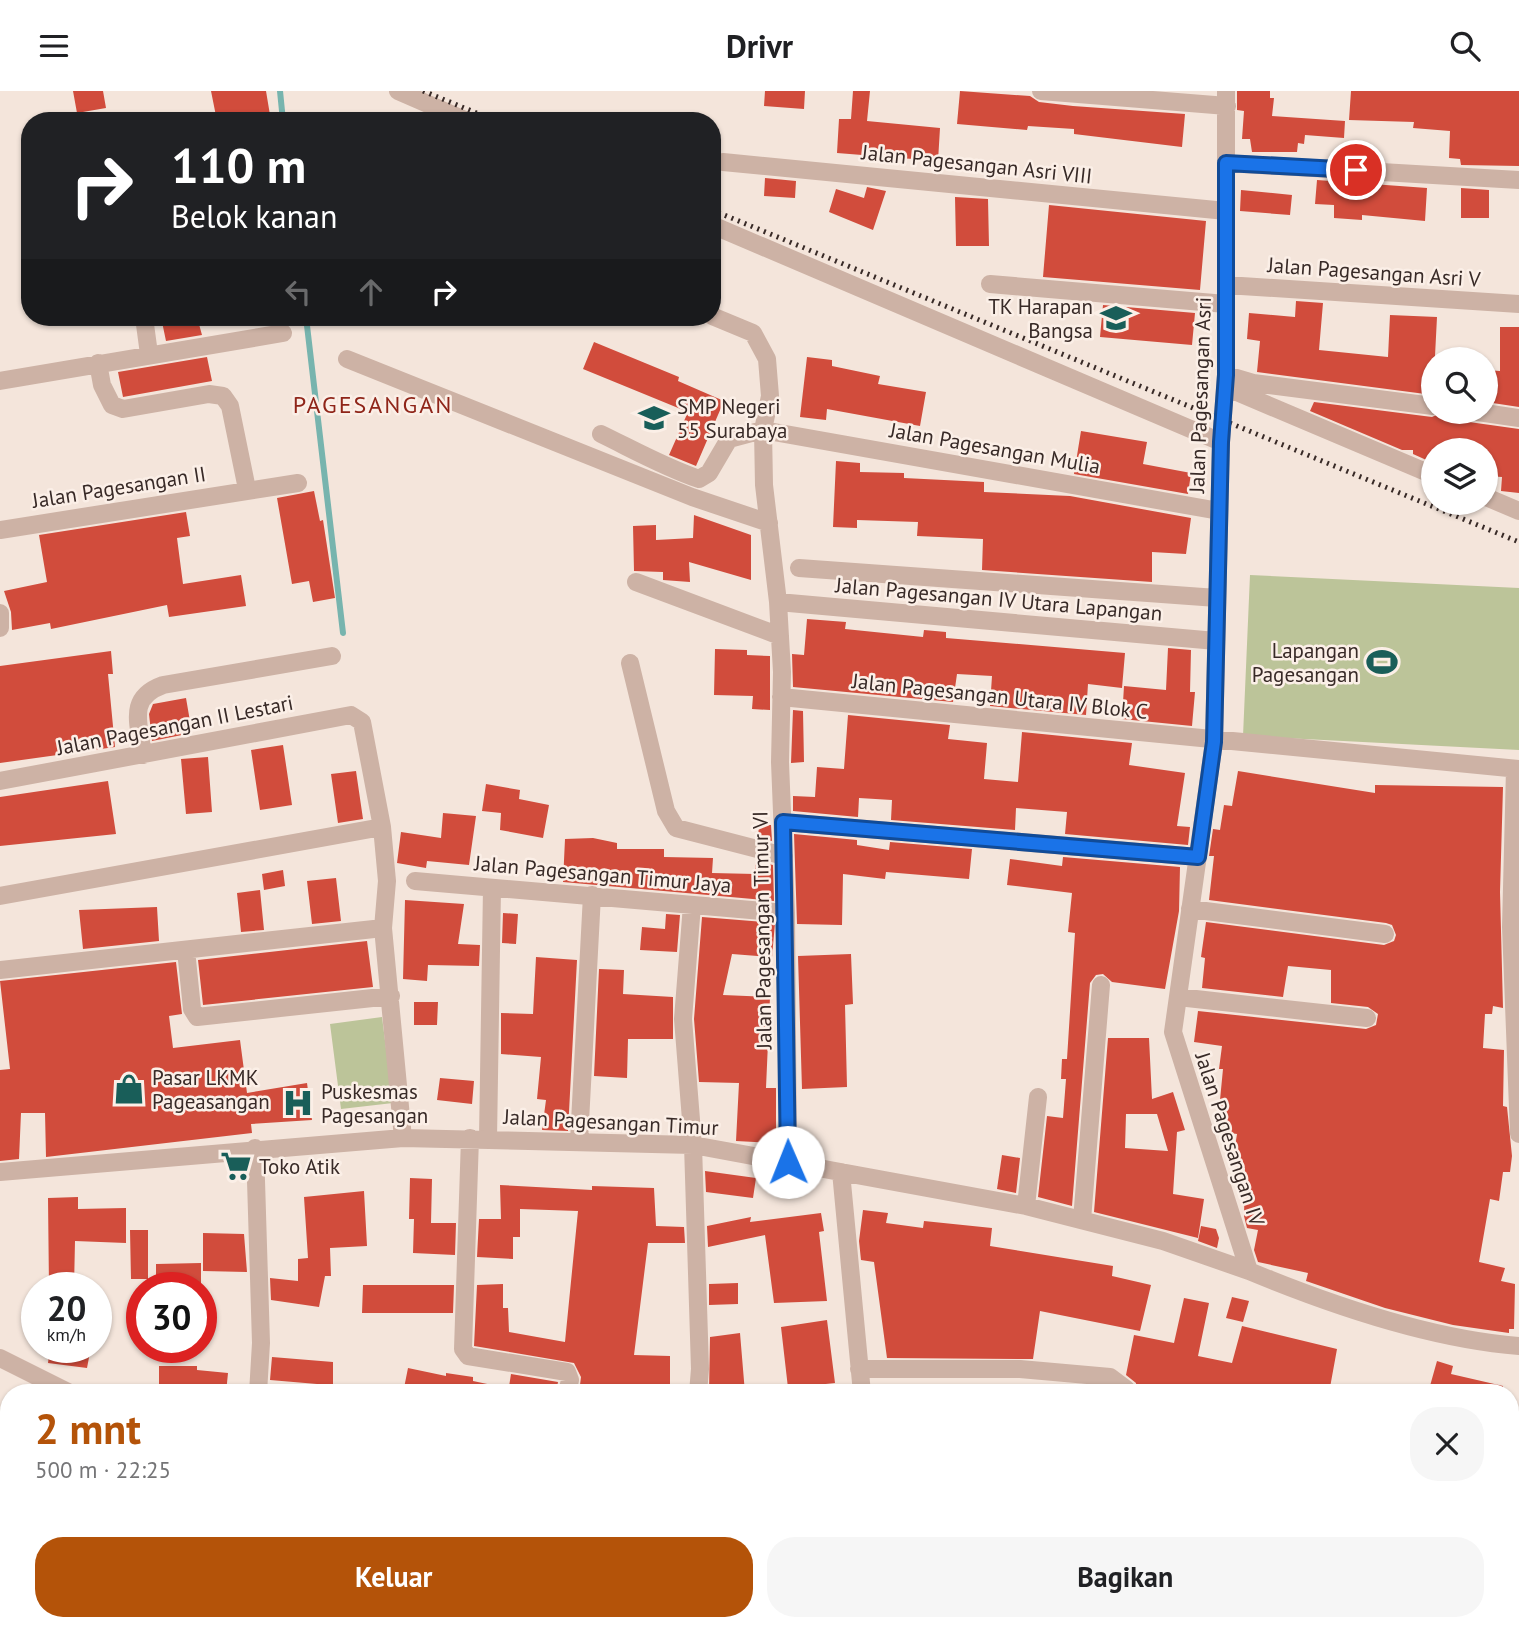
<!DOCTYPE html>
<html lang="id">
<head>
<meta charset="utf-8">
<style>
  body { margin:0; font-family:"PT Sans",sans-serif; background:#f6f6f6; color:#202124; height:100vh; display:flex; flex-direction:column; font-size:26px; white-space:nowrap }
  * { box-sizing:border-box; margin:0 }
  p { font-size:23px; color:#757577 }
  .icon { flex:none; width:38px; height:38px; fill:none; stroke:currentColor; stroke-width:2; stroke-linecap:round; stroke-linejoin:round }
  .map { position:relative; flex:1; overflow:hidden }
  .sheet { position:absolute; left:0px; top:1293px; width:1519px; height:247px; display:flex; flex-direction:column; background:#fff; border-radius:28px 28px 0 0; box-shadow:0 2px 5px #0004 }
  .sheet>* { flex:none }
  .hud { position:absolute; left:21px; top:21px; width:700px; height:214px; border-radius:28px; box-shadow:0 2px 5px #0004; background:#202124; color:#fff; overflow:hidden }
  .controls { position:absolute; left:1421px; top:256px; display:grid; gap:14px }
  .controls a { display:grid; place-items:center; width:77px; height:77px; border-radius:50%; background:#fff; box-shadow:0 2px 5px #0004; font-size:35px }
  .speed { position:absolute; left:21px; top:1181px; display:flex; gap:14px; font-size:35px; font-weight:700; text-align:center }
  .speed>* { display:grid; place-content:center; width:91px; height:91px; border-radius:50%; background:#fff; box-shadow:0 2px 5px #0004; line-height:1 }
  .speed small { font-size:18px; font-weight:400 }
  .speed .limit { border:10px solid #d22; background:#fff; color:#111 }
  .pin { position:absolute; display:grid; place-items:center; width:60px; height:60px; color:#fff; margin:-30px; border:4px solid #fff; border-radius:50%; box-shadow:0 2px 7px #0007 }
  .me { position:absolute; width:77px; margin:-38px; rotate:359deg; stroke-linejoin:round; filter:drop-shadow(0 0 5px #0008) }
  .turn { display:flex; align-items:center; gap:24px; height:147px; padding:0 35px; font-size:32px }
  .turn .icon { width:91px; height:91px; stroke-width:2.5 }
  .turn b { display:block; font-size:49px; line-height:60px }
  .lanes { display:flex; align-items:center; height:66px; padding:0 35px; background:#0003; justify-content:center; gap:35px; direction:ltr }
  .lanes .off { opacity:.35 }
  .round { display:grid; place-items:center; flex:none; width:74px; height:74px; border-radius:28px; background:#f6f6f6 }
  .summary { display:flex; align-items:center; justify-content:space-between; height:119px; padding:0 35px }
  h1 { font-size:42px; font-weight:800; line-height:52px; color:#b45309 }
  .cta { display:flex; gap:14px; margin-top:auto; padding:14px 35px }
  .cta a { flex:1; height:80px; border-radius:28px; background:#b45309; color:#fff; font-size:28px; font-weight:800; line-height:80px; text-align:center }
  .cta a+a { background:#f6f6f6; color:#202124 }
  header { display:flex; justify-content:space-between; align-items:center; height:91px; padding:0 35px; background:#fff; font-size:32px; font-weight:800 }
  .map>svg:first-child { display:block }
  .green { fill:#bcc499 }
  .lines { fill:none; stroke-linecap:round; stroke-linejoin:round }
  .stream { stroke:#77b4ae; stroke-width:6 }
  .building { fill:#d14c3c; fill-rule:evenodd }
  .minor { stroke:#cdb2a5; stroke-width:18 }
  .rail { stroke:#382a27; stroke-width:5; stroke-dasharray:2 5; stroke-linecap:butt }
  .route-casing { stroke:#114b97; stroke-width:18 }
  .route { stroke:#1a73e8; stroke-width:12 }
  .labels { text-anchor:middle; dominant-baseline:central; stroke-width:5; stroke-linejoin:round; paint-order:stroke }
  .street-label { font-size:21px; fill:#382a27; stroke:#fbefe7 }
  .poi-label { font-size:21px; fill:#382a27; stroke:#fbefe7; text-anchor:start }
  .quarter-label { font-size:24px; letter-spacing:2px; fill:#8f2519; stroke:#fbefe7 }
</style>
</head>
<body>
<header><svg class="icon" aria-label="menu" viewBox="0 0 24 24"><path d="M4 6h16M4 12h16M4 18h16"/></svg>Drivr<svg class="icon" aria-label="search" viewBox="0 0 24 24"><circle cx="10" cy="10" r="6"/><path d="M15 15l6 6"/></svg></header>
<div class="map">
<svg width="1519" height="1539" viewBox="0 0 1519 1539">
  <rect width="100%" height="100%" fill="#f4e5db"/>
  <!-- green -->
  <path class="green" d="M1250 484 1519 497V659L1243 645Z
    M382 926 393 1012 341 1018 330 933Z"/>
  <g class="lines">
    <!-- stream -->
    <path class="stream" d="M280 0 283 30
      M306 226 343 542"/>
  </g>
  <!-- building -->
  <path class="building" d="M73 0H103L106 17 77 22Z
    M211 0H266L271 30H217Z
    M765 0H805L804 18 764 15Z
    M853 0H870L867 30 940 37 938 70 837 62 839 28H851Z
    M960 0 1030 5 1039 11 1073 15 1185 23 1182 56 1074 43V38L1028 35 1027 39 957 33Z
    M1237 0H1270V7H1274L1272 25 1345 30 1344 47 1305 44 1304 53 1298 52 1297 61H1252L1250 48H1242L1244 20 1237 19Z
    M1351 0H1519V75L1461 74 1460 68 1449 67 1450 40 1413 37 1414 31 1349 29Z
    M765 87 796 90 795 107 764 105Z
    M1317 89 1427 97 1425 130 1362 124V129L1334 127V114L1315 113Z
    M867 96 886 100 873 139 829 121 836 98 864 107Z
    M1461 97 1489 99V127H1461Z
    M1241 99 1292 104 1290 124 1240 120Z
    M955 106 988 108 989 155H956Z
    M1049 114 1206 130 1200 199 1043 186Z
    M1296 210 1323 212 1319 259 1388 266 1390 224 1437 226 1433 304 1257 281 1260 250 1247 248 1249 222 1295 226Z
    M1103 214 1195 222 1192 254 1100 246Z
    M161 226H197L202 244 166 250Z
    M1500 236H1519V316L1486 311V279L1500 280Z
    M594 251 679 286 678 290 724 310 696 375 669 364 688 321 583 278Z
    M207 266 212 290 123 306 118 281Z
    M807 266 832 269V275L880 285 878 293 926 301 920 335 827 318 826 329 800 326Z
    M1314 311 1432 326 1443 321 1460 322 1469 331 1519 338V402L1501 400 1502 386 1486 385V359H1433V372L1413 363V359H1402L1310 320Z
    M1081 340 1147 351 1143 373 1191 382 1188 403 1074 383Z
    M836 370 860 372V381L904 382V387L984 391V401L1070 405 1191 427 1186 463 1152 461V491L982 479 983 448 917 445 918 431 857 429V437L833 436Z
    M314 400 320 430 323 429 335 507 313 511 309 490 292 493 277 407Z
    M186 421 190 445 177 447 183 493 241 484 246 515 169 526 167 514 51 538 50 532 12 539 11 521 4 500 47 491 39 444Z
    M694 424 751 444V489L689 471 690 491 663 489V481L634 480 633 435 656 434V449L693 447Z
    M807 528 846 531 845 538 923 546 924 539 946 541V547L1125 562 1122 597 1088 593 1086 624 990 615 992 585 957 583 953 611 793 596 792 563 804 564Z
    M1168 557 1191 559 1190 601H1195L1192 635 1122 628 1124 595 1166 599Z
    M715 558 747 559V564L770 565V619L752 618 753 605 714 604Z
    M111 560 113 583H108L115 656 0 672V575Z
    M186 607 192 642 152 650 149 623 153 613Z
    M793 619 803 620 804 671 791 672Z
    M848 624 950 634 948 648 987 652 984 688 1018 691 1022 641 1132 652 1129 674 1185 682 1177 735 1190 736 1188 754 1065 743 1067 721 1016 717 1015 739 891 729 892 709 859 707 858 726 793 720V705L815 706 817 676 844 678Z
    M283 654 292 714 260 719 251 659Z
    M208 666 212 721 186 723 181 668Z
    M356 680 363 728 338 732 331 683Z
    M1238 680 1375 702V694L1503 696 1500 801 1503 917 1493 915 1492 923H1485L1483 957 1504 959 1503 1015 1507 1016 1512 1065 1510 1081H1503L1499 1110 1490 1108 1479 1171 1505 1177 1501 1190 1515 1193 1514 1238H1509V1242L1453 1234 1385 1217 1306 1190 1308 1182 1258 1171 1254 1159 1258 1139 1247 1137 1244 1125 1245 1077 1232 1075 1237 1043 1217 1040 1223 978H1219L1222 955 1194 951 1198 920 1366 938 1376 934 1378 923 1368 916 1331 912V879L1288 875 1283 906 1202 897 1205 867 1201 866 1206 831 1384 854 1394 850 1396 844 1392 834 1386 832 1209 809 1214 765H1209L1213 738 1220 739 1224 714 1232 715Z
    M108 690 116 743 0 755V706Z
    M486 693 520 699 519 708 549 714 543 747 500 739 501 722 482 720Z
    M443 722 476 725 469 774 427 770 426 777 397 772 401 741 441 747Z
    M759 734H771L772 750 758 746Z
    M794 743 857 749V754L889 759 890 751 972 758 969 788 886 781 885 788 843 783 842 834 797 833Z
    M593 747 617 752V758H664V766L713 767 712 782 755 783 756 770 773 774 774 810 563 791 565 748Z
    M1063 766 1180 776 1179 820 1165 898 1112 891 1103 883 1096 884 1090 892 1072 1115 1038 1106 1047 1025 1063 1027 1066 988H1061L1062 968H1067L1075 842 1068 841 1072 802 1007 794 1010 768 1062 775Z
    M283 779 285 795 264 799 262 783Z
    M336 787 341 830 312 833 307 790Z
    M260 799 264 839 241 841 237 802Z
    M405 809 464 813 458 853 480 854 479 875 428 874 427 890 403 888Z
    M157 816 159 850 83 858 79 819Z
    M503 822 518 823 516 853 502 852Z
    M666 823 680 824 677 861 640 859 642 836 665 838Z
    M702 826 775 832 772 866 732 863 723 904 770 906 766 997H776V1052L736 1050 739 992 699 991 694 928Z
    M367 850 373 896 203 914 198 869Z
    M851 863 853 913 845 914 847 996 802 998 798 865Z
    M536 866 577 869 568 1040 542 1039 546 1009 537 1008 541 966 501 963V922L533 923Z
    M176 871 182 923 169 925 173 957 240 949 247 1002 307 992 312 1029 251 1033 252 1042 46 1066 45 1022H21L19 1068 0 1070V979L10 978 0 890Z
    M599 878 624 879 623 903 673 906V948H628L627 987 594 985Z
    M414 911H438L437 934H414Z
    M1108 947H1149L1152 1008 1173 1001 1185 1039 1177 1041 1173 1103 1204 1108 1198 1147 1094 1121ZM1126 1023H1157L1168 1060 1125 1057Z
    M440 987 474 990 472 1013 437 1009Z
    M1002 1064 1020 1067 1016 1102 997 1098Z
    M705 1080 756 1087 753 1107 706 1101Z
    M410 1087 432 1088 431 1132H456L455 1164 413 1162 414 1128H409Z
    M500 1094 592 1099V1095L654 1097 656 1135 684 1136 685 1152H648L634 1264 670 1265V1302H579L581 1286 574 1272 474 1255 477 1194 503 1193V1217H508L509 1241 565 1251 578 1120 520 1118V1146H513V1168L477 1166 479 1128H501Z
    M364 1100 367 1155 330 1157 331 1185H325L319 1216 271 1209 270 1187 298 1190V1168L308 1167 304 1106Z
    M78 1106V1118L126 1117V1152L75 1150 74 1197H49L48 1107Z
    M863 1119 888 1122 886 1132 923 1137 924 1130 992 1137 990 1155 1113 1175 1112 1185 1151 1194 1140 1240 1040 1220 1033 1268 887 1267 874 1171 861 1169 859 1150Z
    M821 1122 824 1140 819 1141 827 1210 774 1212 765 1144 708 1156 707 1135 751 1126 750 1131Z
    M1201 1135 1216 1138 1219 1147 1217 1157 1198 1150Z
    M130 1139H148V1188H131Z
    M203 1142 244 1143 247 1181 203 1180Z
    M201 1172V1197H156V1173Z
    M738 1192V1213L709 1214V1193Z
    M363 1194H454L453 1222H362Z
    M1232 1206 1249 1210 1243 1231 1226 1227Z
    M1184 1207 1209 1212 1198 1265 1232 1272 1242 1235 1337 1258 1329 1302H1137L1136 1292 1126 1284 1134 1244 1174 1252Z
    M827 1229 835 1292 788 1297 781 1236Z
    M740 1242 745 1302H709L710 1246Z
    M50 1256H91L87 1277 48 1272Z
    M272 1266 333 1271V1302H317V1293L270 1289Z
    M1437 1270 1453 1275 1451 1283 1503 1295 1502 1302H1428Z
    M159 1275H197V1279L228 1282 226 1302H159Z
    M408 1277 446 1285V1282L473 1286V1290L492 1294 491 1302H403Z
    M511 1283 558 1291 556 1302H508Z"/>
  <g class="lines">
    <!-- minor -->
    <path class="minor" d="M398 0 467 30
      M1041 0 1227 15
      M1226 0V284L1221 351 1214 651 1173 941 1249 1180C1331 1214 1430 1248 1519 1255
      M723 71 1226 120
      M1226 72 1519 89
      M712 134 1221 351
      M990 193 1226 213
      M1226 194 1519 213
      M712 225 753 242 767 268 770 305 763 339 764 394 778 511 782 581 780 671 786 822 788 1071
      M144 226 149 263
      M347 268 692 406 769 432
      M98 272 102 294 112 314 123 318 209 303 223 305 230 315 247 398
      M1226 284 1253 292 1433 315
      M0 290 283 242
      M1225 296 1433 384
      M1471 320 1519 327
      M601 343C634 359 664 376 699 388L709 382 729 348 763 339 1219 420
      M1486 406 1519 420
      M0 439 298 392
      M799 477 1217 507
      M636 491 780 545
      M778 511 1216 550
      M0 522V537
      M630 572 666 720 676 737 784 765
      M781 606 1519 678
      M143 664C139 632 127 607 163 594L332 565
      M1515 678 1511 836 1519 1043
      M0 690 351 624 362 631 382 736 387 790 383 837 403 1047
      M783 731 1198 766
      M415 790 786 822
      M0 805 382 736
      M692 814 683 928 693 1054 700 1278 698 1302
      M1190 818 1385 843
      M186 859 192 918 197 926 391 905
      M0 879 383 837
      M1178 906 1367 927
      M470 1047 463 1258 468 1265 567 1281 570 1289 567 1302
      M488 1048 492 797
      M579 1050 592 804
      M255 1057 261 1252 258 1302
      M0 1081 403 1047 693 1054 1026 1115 1163 1150 1249 1180
      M841 1081 862 1302
      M1026 1115 1038 1006
      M1082 1129 1101 894
      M0 1267 70 1302
      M859 1278H1020L1110 1286 1126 1298V1302
      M1510 1338 1519 1341
      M1510 1397 1519 1398
      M1510 1458H1519
      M1101 1538 1111 1539
      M599 1539 601 1531
      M853 1539 854 1531
      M1256 1539 1258 1531
      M1356 1539 1357 1531"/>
    <!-- rail -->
    <path class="rail" d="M423 0 496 30
      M712 119 1519 451"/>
  </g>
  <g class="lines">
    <!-- route casing -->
    <g class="route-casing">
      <path id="route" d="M788 1071 783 731 1198 766 1214 651 1221 351 1226 284V72L1356 79"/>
    </g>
    <!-- route -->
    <use href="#route" class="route"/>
  </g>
  <!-- icons -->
  <defs>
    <g id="school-bare" transform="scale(2.415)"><path d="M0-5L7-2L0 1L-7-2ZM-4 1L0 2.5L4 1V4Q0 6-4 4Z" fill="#195e59" stroke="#fbefe7" stroke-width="2.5" paint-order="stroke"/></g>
    <g id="stadium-bare" transform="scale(2.415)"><path d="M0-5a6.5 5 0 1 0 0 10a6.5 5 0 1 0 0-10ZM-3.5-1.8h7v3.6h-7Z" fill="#195e59" stroke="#fbefe7" stroke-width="2.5" paint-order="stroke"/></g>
    <g id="shop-bare" transform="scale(2.415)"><path d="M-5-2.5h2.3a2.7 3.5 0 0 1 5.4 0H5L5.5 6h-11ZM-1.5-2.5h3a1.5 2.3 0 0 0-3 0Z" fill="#195e59" stroke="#fbefe7" stroke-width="2.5" paint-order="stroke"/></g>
    <g id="hospital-bare" transform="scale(2.415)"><path d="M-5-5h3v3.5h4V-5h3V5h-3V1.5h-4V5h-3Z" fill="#195e59" stroke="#fbefe7" stroke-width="2.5" paint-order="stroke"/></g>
    <g id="supermarket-bare" transform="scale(2.415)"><path d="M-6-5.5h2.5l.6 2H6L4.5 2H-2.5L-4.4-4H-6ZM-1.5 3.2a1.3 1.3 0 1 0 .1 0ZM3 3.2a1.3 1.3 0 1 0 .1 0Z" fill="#195e59" stroke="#fbefe7" stroke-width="2.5" paint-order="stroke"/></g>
  </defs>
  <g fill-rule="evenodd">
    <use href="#school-bare" x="1116" y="227"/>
    <use href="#school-bare" x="654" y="327"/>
    <use href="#stadium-bare" x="1382" y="571"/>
    <use href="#shop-bare" x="129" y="998"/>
    <use href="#hospital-bare" x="298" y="1012"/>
    <use href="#supermarket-bare" x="236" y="1075"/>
  </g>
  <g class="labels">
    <!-- street labels -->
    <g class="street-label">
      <text transform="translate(977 73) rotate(6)">Jalan Pagesangan Asri VIII</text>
      <text transform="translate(1374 181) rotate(4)">Jalan Pagesangan Asri V</text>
      <text transform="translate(1200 304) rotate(-88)">Jalan Pagesangan Asri</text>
      <text transform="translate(995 357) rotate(10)">Jalan Pagesangan Mulia</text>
      <text transform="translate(119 396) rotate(-9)">Jalan Pagesangan II</text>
      <text transform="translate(999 508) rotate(5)">Jalan Pagesangan IV Utara Lapangan</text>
      <text transform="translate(1000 605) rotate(6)">Jalan Pagesangan Utara IV Blok C</text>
      <text transform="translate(175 634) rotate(-11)">Jalan Pagesangan II Lestari</text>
      <text transform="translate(603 783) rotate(5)">Jalan Pagesangan Timur Jaya</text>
      <text transform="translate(762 839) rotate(-91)">Jalan Pagesangan Timur VI</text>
      <text transform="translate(611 1031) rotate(3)">Jalan Pagesangan Timur</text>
      <text transform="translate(1230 1048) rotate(72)">Jalan Pagesangan IV</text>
    </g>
    <!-- poi labels -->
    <g class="poi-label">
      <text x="1093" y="215" text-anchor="end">TK Harapan<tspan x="1093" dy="24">Bangsa</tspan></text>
      <text x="677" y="315">SMP Negeri<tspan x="677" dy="24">55 Surabaya</tspan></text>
      <text x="1359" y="559" text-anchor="end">Lapangan<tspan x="1359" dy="24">Pagesangan</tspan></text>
      <text x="152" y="986">Pasar LKMK<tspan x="152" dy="24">Pageasangan</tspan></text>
      <text x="321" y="1000">Puskesmas<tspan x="321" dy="24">Pagesangan</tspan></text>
      <text x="259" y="1075">Toko Atik</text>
    </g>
    <!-- quarter labels -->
    <g class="quarter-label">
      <text x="373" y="313">PAGESANGAN</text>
    </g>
  </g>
</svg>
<div class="controls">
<a><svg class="icon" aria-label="search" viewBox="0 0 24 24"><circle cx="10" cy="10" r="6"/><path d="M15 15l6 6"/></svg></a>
<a><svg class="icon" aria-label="layers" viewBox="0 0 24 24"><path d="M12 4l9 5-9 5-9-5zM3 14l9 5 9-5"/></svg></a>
</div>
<div class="speed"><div>20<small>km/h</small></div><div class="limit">30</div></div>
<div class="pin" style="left:1356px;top:79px;background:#d93025"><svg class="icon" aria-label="arrive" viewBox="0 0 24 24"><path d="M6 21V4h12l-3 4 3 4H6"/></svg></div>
<svg class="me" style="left:788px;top:1071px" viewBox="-20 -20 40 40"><circle r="19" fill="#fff"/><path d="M0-13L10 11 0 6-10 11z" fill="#1a73e8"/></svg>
<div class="hud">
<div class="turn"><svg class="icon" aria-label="right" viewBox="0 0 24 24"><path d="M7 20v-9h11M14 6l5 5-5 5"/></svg><div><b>110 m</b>Belok kanan</div></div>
<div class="lanes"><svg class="icon off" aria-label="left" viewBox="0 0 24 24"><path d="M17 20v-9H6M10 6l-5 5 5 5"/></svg><svg class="icon off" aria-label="ahead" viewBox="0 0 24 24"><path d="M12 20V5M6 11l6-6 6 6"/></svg><svg class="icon" aria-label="right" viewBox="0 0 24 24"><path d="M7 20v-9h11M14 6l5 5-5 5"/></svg></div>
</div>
<section class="sheet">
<div class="summary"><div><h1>2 mnt</h1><p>500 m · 22:25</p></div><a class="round"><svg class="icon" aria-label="close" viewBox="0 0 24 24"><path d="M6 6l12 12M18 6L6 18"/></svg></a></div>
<div class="cta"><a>Keluar</a><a>Bagikan</a></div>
</section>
</div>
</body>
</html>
